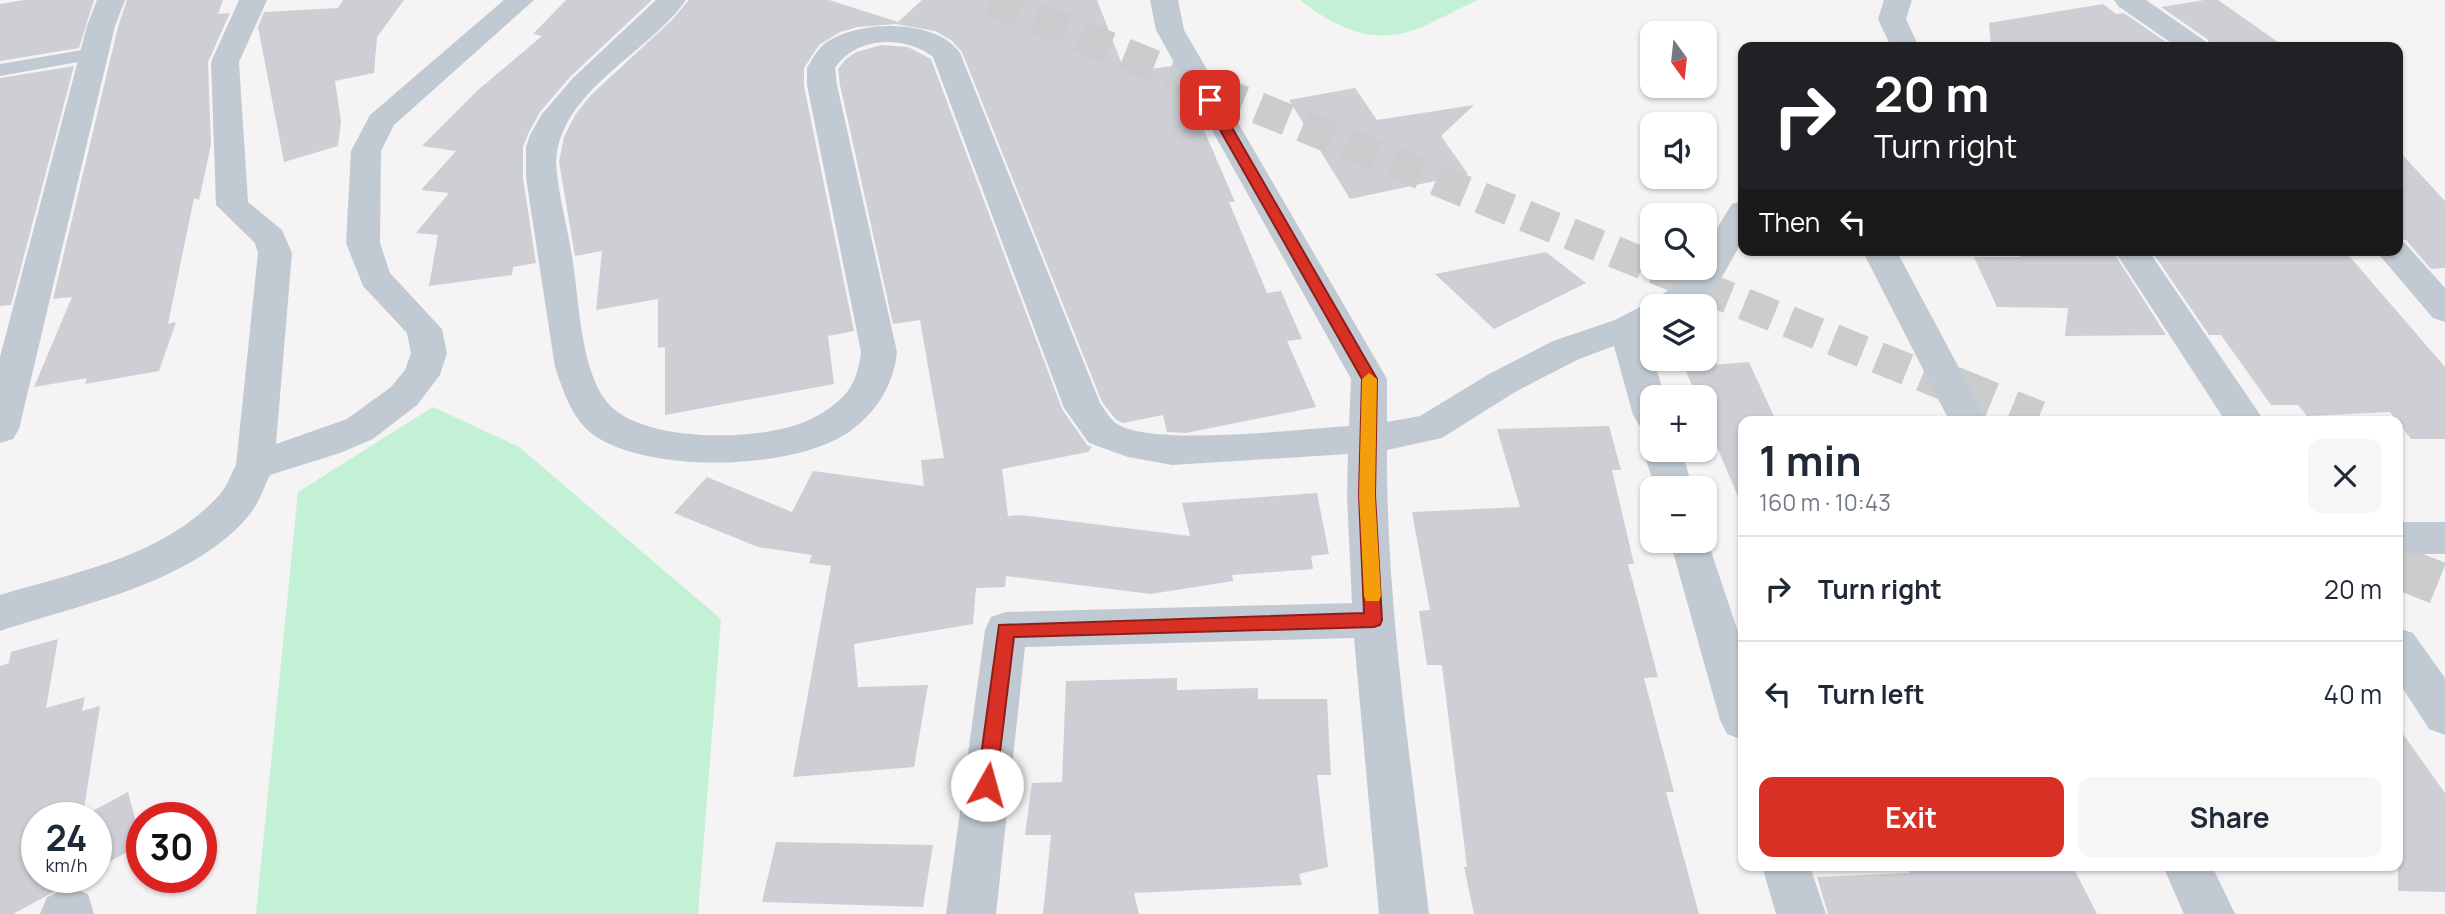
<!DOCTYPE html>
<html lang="en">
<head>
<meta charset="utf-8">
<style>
  body { margin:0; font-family:Manrope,sans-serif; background:#f6f6f7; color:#1f2937; height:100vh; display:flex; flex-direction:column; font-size:26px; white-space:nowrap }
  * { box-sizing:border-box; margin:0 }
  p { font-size:23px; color:#747a83 }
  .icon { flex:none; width:38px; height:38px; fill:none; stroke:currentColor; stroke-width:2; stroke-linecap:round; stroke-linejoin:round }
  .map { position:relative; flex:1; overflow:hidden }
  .panel { position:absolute; left:1738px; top:416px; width:665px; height:455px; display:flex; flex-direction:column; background:#fff; border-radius:14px; box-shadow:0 2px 5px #0004 }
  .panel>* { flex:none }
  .top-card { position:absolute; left:1738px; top:42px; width:665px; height:214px; border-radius:14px; box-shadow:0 2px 5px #0004; background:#202124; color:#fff; overflow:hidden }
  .needle { width:46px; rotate:165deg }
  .buttons { position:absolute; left:1640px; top:21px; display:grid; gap:14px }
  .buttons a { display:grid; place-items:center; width:77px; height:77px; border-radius:14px; background:#fff; box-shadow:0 2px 5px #0004; font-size:35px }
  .speed { position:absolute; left:21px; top:802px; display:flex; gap:14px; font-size:35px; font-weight:700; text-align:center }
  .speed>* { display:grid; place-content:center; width:91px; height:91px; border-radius:50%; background:#fff; box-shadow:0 2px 5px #0004; line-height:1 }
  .speed small { font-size:18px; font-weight:400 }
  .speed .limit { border:10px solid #d22; background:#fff; color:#111 }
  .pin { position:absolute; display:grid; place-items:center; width:60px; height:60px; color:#fff; margin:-30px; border-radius:14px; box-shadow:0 4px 10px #0006 }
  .me { position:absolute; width:77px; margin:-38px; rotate:7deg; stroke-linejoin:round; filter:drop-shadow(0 0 5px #0008) }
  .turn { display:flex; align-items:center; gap:24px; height:147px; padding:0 21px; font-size:32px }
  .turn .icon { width:91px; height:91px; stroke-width:2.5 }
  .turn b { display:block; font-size:49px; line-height:60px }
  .then { display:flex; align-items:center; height:66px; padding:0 21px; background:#0003; gap:14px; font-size:26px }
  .round { display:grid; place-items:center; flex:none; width:74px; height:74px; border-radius:14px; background:#f6f6f7 }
  .head { display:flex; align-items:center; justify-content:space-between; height:119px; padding:0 21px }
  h1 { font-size:42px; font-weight:700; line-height:52px }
  .cta { display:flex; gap:14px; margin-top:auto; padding:14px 21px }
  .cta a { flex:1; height:80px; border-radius:14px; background:#d93025; color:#fff; font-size:28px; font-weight:700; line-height:80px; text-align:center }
  .cta a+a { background:#f6f6f7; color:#1f2937 }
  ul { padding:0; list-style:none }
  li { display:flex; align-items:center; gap:21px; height:105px; padding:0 21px; border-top:2px solid #e0e1e3 }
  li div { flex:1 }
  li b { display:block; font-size:26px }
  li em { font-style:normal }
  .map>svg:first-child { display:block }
  .green { fill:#c3f1d5 }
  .building { fill:#cdcfd5 }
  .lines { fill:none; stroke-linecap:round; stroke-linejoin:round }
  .secondary-tunnel-far1 { stroke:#caccce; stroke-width:32; stroke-dasharray:32 16; stroke-linecap:butt }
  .secondary-tunnel { stroke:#caccce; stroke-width:43; stroke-dasharray:43 21; stroke-linecap:butt }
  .lane { fill:#c1cad2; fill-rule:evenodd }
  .street { fill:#c1cad2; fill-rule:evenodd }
  .route { fill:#d93025; stroke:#8d1f18; stroke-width:2 }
  .slow { fill:#f59e0b }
</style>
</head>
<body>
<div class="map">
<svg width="2445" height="914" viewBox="0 0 2445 914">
  <rect width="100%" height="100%" fill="#f5f3f3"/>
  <!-- green -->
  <path class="green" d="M1300 0H1478C1457 9 1436 22 1414 30 1370 45 1335 27 1300 0Z
    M433 407 519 447 721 619 698 914H256L298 492Z"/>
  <!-- building -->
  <path class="building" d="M24 0H94L79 48 0 61V4Z
    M127 0H223L218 14 230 13 208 62 211 145 199 200 194 198 168 324 176 322 159 371 85 384 87 378 34 387 72 297 53 299 118 27Z
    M343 0H404L377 37 374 73 335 81 341 121 338 146 284 162 258 27 264 12 338 8Z
    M566 0H652L571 76 540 112 528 134 523 147V178L536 263 513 267 512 275 429 286 438 235 416 233 449 193 421 190 456 151 422 146 478 90 542 36 533 34Z
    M689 0H829L898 22 922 0H1097L1125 72 1173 66 1188 93 1235 202H1229L1267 293 1281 291 1302 339 1287 341 1316 407 1186 433 1167 432 1163 415 1123 423 1116 420 1102 402 962 52 951 40 935 31 896 24 858 27 840 32 819 45 804 68V86L854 331 828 336 834 384 665 415V347L658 348V299L596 310 602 251 575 256 559 162 564 137 575 115 591 95 671 21Z
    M2204 0H2218L2285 47H2212L2207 39 2161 7Z
    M2103 4 2116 14 2124 13 2173 47H1991L1989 23Z
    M882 45 908 47 931 59 1062 409 1087 445 1092 447 1088 452 1002 469 1008 516 1021 515 1190 536 1182 503 1317 493 1329 554 1311 556 1313 569 1232 575 1233 581 1151 594 1006 576 1005 587 976 588 973 624 854 644 858 687 928 685 914 767 793 777 831 566 809 563 812 555 758 547 674 513 707 477 792 512 813 471 924 486 921 460 944 458 920 320 893 324 840 85 838 69 846 59 856 52Z
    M74 66 11 305 0 306V78Z
    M1355 88 1377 120 1474 105 1441 136 1468 174 1350 199 1289 100Z
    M2398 150 2445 201V268L2431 269 2406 240 2398 239Z
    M2016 250H2112L2166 335 2065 336 2068 308 1997 307 1974 257H2020Z
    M2151 250H2344L2445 367V439H2411L2390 412 2307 416 2298 405H2271L2221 335H2209Z
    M1546 252 1586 283 1494 329 1435 274Z
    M1749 362 1776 421 1743 422 1742 506 1704 416V397H1697L1684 367Z
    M1609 426 1621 470H1612L1634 564H1628L1658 677 1644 678 1674 792H1666L1699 914H1474L1464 867H1467L1442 665H1427L1419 611 1430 610 1412 512 1520 507 1497 429Z
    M58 639 46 708 85 697 82 711 100 706 83 816 128 792 142 844 96 869V817H37V877H81L13 914H0V666L9 663 11 652Z
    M1177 678V690L1258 688V699H1327L1331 775H1317L1328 867 1299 874 1302 885 1134 893 1139 914H1043L1051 835H1025L1032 783 1062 782 1066 681Z
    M2398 727 2445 793V892L2398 891Z
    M776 842 933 845 923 907 762 902Z
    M1907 866H1953L1955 870 2073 867 2097 914H1828L1817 877 1910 873Z"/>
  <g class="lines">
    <!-- secondary-tunnel-far1 -->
    <path class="secondary-tunnel-far1" d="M991 0 1652 267
      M1655 268 1956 389"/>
    <!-- secondary-tunnel -->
    <path class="secondary-tunnel" d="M1951 387 2037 422
      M2398 567 2445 586"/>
    <!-- lane -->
    <path class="lane" d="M94 48 101 50 104 54 101 58 0 76V64Z"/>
    <!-- street -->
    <path class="street" d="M97 0H125L115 26 19 429 13 439 0 443V357L87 26Z
      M239 0H267L239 62 248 202 282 230 292 253 276 444 347 419 391 387 405 370 411 353 407 333 363 286 346 243 351 151 370 115 504 0H534L394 125 381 151 380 243 390 273 442 329 447 353 440 375 417 405 373 439 340 453 270 475C264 487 259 503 250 514 194 583 81 604 0 631V595C76 572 166 556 221 493 227 486 231 474 236 465L258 253 255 243 216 205 211 62Z
      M656 0H686C648 54 560 90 556 162 558 194 567 225 572 256 579 298 580 367 606 401 639 443 752 441 799 424 816 418 836 406 847 392 856 380 859 367 861 352L807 85V68C812 59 818 48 827 42 859 20 936 18 960 53L1100 403C1104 409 1110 419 1117 424 1154 447 1300 429 1349 426L1351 379 1156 30 1150 0H1178L1184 30 1387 379V422L1420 416 1489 374 1553 341 1615 320 1640 307 1653 303 1693 268H1704V249L1732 204 1743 201V240L1719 282 1691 306H1652V331L1646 334 1665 397H1652V429L1639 425 1633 415 1614 346 1579 359 1515 392 1442 438 1387 450C1386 605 1411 760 1429 914H1379L1354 638 1025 647 996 914H946L985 630 991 617 1006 612 1352 603 1347 496 1348 454 1172 465 1128 457 1089 443 1064 408 933 57C905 35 856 36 835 68L837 85 897 352C894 383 878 410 853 429 799 471 652 474 595 436 573 421 563 391 555 367L526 178V147L530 135 542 114 573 78Z
      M1884 0H1912L1906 19 1919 47H1891L1878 19Z
      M2114 0H2146L2205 41 2209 47H2177L2118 6Z
      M2398 241 2404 242 2445 288V322L2433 318 2375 250H2398Z
      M1862 250H1896L1988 422H1950Z
      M2114 250H2148L2265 422H2226Z
      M1652 439V450H1681L1693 488H1655L1643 450Z
      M2398 522H2445V554H2398Z
      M1704 530 1743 647V740L1727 734 1720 720 1670 541H1704Z
      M2398 628 2413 633 2445 678V735L2429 729 2398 681Z
      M1762 866H1810L1826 914H1776Z
      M2163 866H2212L2235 914H2184Z
      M70 887 88 894 94 914H40L47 897Z"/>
  </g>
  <!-- route -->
  <path class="route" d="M1210 96 1216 100 1377 379 1375 495 1382 620 1380 625 1374 627 1014 637 996 785 993 791 987 794 980 791 977 785 999 625 1364 613 1359 495 1362 379 1203 100Z"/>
  <!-- slow -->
  <path class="slow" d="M1369 373 1377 379 1375 495 1381 596 1379 601H1366L1364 596 1359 495 1362 379Z"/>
</svg>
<div class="buttons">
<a><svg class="needle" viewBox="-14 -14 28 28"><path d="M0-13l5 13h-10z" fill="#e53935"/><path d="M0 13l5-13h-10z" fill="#747a83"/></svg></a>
<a><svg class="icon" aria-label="sound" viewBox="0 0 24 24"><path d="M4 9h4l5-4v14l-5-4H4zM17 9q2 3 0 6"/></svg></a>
<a><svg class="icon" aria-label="search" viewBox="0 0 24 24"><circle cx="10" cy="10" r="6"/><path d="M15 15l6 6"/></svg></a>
<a><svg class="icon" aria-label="layers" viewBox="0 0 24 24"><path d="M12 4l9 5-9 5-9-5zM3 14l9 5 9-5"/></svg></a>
<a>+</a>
<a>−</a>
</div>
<div class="speed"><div>24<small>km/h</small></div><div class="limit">30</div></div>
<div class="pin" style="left:1210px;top:100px;background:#d93025"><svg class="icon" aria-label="arrive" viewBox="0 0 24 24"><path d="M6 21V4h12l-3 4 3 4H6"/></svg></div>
<svg class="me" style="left:987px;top:785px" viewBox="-20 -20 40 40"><circle r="19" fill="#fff"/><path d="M0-13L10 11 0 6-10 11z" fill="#d93025"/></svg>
<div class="top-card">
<div class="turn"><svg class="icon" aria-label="right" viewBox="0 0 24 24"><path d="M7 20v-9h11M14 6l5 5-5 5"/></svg><div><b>20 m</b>Turn right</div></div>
<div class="then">Then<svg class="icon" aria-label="left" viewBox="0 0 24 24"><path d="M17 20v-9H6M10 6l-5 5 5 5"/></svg></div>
</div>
<section class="panel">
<div class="head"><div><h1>1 min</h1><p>160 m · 10:43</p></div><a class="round"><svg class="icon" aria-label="close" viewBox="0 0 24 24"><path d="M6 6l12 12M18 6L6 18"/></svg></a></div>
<ul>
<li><svg class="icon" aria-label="right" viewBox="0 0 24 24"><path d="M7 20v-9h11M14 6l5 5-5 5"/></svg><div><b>Turn right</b></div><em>20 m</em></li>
<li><svg class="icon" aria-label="left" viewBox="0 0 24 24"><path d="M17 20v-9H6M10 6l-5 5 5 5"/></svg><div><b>Turn left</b></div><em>40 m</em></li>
</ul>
<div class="cta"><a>Exit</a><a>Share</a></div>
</section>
</div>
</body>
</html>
